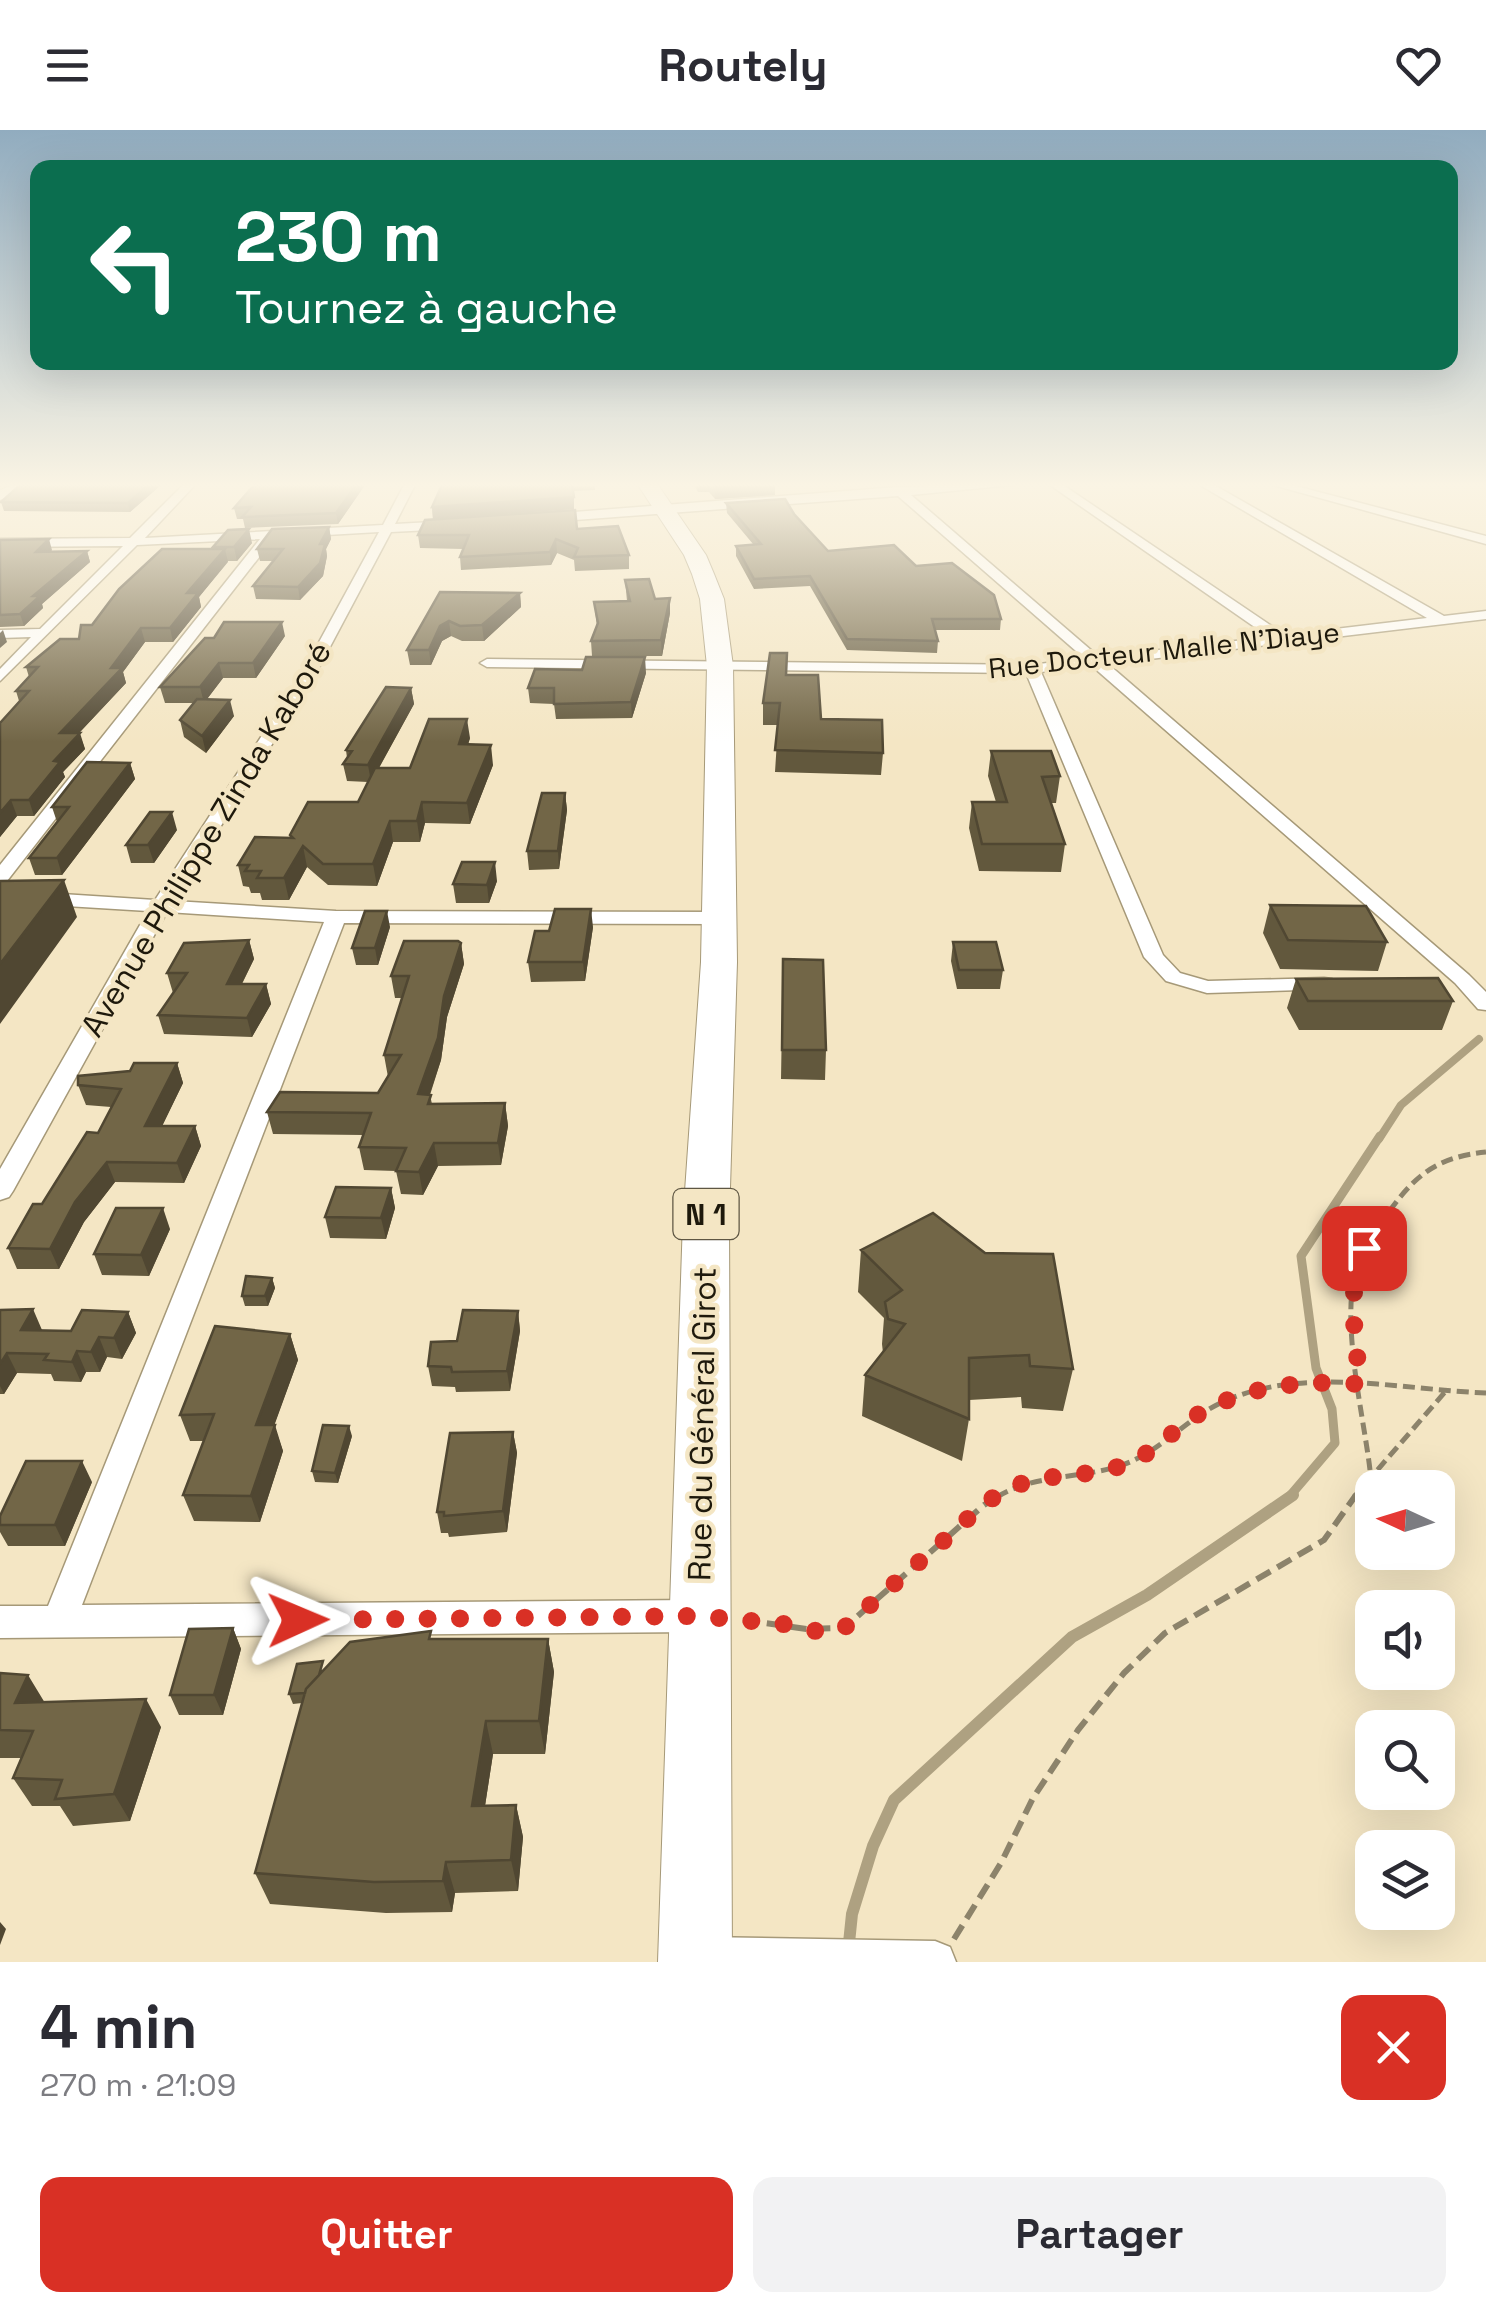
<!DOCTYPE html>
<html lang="fr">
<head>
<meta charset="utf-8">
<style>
  body { margin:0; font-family:"Space Grotesk",sans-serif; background:#f2f2f3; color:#2b2b33; height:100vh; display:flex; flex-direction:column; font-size:38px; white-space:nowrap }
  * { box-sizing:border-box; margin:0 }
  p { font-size:32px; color:#7c7c81 }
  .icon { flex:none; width:55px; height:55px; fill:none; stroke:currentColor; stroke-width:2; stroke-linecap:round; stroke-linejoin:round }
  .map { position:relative; height:1832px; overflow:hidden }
  .drawer { display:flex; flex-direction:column; background:#fff; flex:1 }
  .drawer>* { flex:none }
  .hud { position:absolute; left:30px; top:30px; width:1428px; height:210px; border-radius:20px; box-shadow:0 10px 40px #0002; background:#0b6e4f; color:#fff; overflow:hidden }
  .needle { width:65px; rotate:274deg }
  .buttons { position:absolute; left:1355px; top:1340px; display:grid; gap:20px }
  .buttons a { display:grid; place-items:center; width:100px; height:100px; border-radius:20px; background:#fff; box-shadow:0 10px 40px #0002; font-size:50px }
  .pin { position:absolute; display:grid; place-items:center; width:85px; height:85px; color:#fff; margin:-42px; border-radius:20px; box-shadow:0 5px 15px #0006 }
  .me { position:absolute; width:110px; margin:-55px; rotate:89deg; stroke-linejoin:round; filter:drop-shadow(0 0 8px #0008) }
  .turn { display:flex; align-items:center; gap:35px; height:210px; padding:0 40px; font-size:45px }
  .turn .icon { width:130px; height:130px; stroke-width:2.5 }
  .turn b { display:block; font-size:70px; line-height:85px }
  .round { display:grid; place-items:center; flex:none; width:105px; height:105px; border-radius:20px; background:#f2f2f3 }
  .head { display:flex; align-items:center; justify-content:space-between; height:170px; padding:0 40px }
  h1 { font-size:60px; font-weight:800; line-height:75px }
  .action { display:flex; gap:20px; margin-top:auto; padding:20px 40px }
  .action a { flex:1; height:115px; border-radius:20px; background:#d93025; color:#fff; font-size:40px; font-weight:800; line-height:115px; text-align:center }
  .action a+a { background:#f2f2f3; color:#2b2b33 }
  header { display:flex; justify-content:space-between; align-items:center; height:130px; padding:0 40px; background:#fff; font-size:45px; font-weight:800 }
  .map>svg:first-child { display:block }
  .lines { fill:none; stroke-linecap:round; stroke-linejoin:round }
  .stream-far2 { stroke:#aea181; stroke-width:8 }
  .stream-far1 { stroke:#aea181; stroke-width:9 }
  .stream { stroke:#aea181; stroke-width:12 }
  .minor-casing { stroke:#a69978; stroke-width:3 }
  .tertiary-casing { stroke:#a69978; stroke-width:2 }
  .trunk-casing { stroke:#a69978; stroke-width:2 }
  .path-far1 { stroke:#8c836b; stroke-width:5; stroke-dasharray:12 6; stroke-linecap:butt }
  .path { stroke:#8c836b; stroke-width:6; stroke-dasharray:16 8; stroke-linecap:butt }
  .minor { fill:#fff; fill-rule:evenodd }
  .tertiary { fill:#fff; fill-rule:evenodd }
  .trunk { fill:#fff; fill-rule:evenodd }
  .wall { fill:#62583d }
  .shaded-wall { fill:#504732 }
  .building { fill:#726647; stroke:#504732; stroke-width:2.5 }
  .route { stroke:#d93025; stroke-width:18; stroke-dasharray:0 32.4 }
  .labels { text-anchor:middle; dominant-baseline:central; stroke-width:9; stroke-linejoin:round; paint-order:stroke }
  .far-street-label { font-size:28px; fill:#1e190c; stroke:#f4e6c4 }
  .shield { fill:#f4e6c4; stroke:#5e5643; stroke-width:2.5 }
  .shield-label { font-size:30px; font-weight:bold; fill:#1e190c }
  .street-label { font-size:32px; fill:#1e190c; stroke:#f4e6c4 }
</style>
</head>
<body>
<header><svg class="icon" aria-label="menu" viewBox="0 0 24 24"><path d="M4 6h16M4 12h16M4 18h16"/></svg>Routely<svg class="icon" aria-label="heart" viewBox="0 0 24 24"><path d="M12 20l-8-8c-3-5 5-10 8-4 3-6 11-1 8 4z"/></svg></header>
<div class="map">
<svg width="1486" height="1832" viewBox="0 0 1486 1832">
  <rect width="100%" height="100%" fill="#f4e6c4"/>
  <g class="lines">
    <!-- stream-far2 -->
    <path class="stream-far2" d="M1379 1009 1401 975 1479 909"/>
    <!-- stream-far1 -->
    <path class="stream-far1" d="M1289 1367 1335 1313 1332 1279 1316 1238 1301 1126 1380 1006"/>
    <!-- stream -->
    <path class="stream" d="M847 1832 852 1784 873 1716 894 1670 1072 1507 1147 1465 1293 1365"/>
    <!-- minor casing -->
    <g class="minor-casing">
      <path id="minor" d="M183 355H195L145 408 383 395 404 355H415L395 394 451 391 457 395 451 399 391 402 314 547 174 771 336 781 719 782 729 788 719 794 344 793 82 1475 696 1470 708 1475 713 1486 708 1497 696 1502 0 1508V1476H48L324 792 167 782 13 1061 9 1067 0 1070V1039L148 781 0 772V760L155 770 300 547 379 402 274 408 7 751 0 753V735L260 409 137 415 0 551V539L31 507 0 508V500L40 499 123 416 0 417V409L130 408Z
        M955 355H1012L911 365 1099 527 1269 507 1050 355H1063L1285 505 1427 488 1200 355H1214L1444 486 1486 481V489L1108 534 1469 845 1486 862V880L1478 879 1455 853 1092 536 1041 542 1163 825 1180 843 1208 851 1324 848 1332 849 1335 854 1332 859 1207 863 1166 851 1144 827 1026 543 487 537 480 533 487 529 1032 535 1084 528 898 366 548 392 542 388 548 384 898 357Z
        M1273 355H1292L1486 406V414Z
        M703 1807 935 1811 950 1817 956 1832H684L688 1813Z"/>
    </g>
    <!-- tertiary casing -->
    <g class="tertiary-casing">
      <path id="tertiary" d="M13 355H35L0 370V360Z"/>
    </g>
    <!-- trunk casing -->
    <g class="trunk-casing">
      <path id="trunk" d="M638 355H658L706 425 714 444 724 469 733 536 737 832 729 1090 732 1832H658L683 1090 701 832 707 536 700 469 692 444 684 425Z"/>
    </g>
    <!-- path-far1 -->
    <path class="path-far1" d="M1370 1340C1363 1281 1339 1188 1358 1131 1365 1112 1379 1095 1391 1079 1418 1042 1440 1027 1486 1022
      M997 1367C1038 1342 1087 1350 1130 1332 1165 1317 1191 1285 1227 1270 1307 1236 1403 1260 1486 1263
      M1354 1367 1445 1262"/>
    <!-- path -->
    <path class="path" d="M743 1490 807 1499 844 1498 984 1375 1001 1365
      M954 1809 1001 1733 1033 1668 1078 1600 1124 1543 1165 1503 1324 1410 1356 1365"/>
    <!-- minor -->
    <use href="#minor" class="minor"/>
    <!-- tertiary -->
    <use href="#tertiary" class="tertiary"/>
    <!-- trunk -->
    <use href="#trunk" class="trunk"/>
  </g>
  <!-- wall -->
  <path class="wall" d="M161 355 130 382 4 381 1 372Z
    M365 355 338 394 245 398 243 389H237L234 378Z
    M442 355H595V360L573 361 574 379 433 389 432 377Z
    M694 355H775V365L715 369 709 362H698Z
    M726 373 794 384 828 421 916 436 1001 489 1000 500H935L938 511 937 523 847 520 810 456 754 459 736 426V416L753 414 727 383Z
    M329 397 331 409 326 419 327 426 323 446 300 470 256 469 253 456 273 431H260L257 419Z
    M577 399 629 425V439L575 441 574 430 557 423 551 435 461 440 460 427 463 419 420 418 418 405Z
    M0 410 52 420 50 422 87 421 90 432 42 474 43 478 24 496 0 497Z
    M252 413 237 431H228L199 467 201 477 173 512H145L123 542 126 553 79 603 85 619 63 642 65 647 34 686H17L0 707V593L19 571 16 561 29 547 26 537 79 509 92 495 213 419V417Z
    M625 450 655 469 670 468V483L662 526H592L591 511 597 496 594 472 627 471Z
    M440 462 520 463 521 477 484 511H462L451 506 442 511 431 535H410L407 520Z
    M285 506 256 548H223L207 569 234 586 206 623 184 607 180 590 194 573H165L160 557Z
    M646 543 632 588 556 589 554 574 530 573 528 558Z
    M786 545 821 589 883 623 881 645 775 642 778 595H763V573Z
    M411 558 414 574 379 638H410L470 608 468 614 493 635 470 694 425 693 420 712H393L377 756 328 755 307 737 289 770H262L260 763H251L249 757 243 756 238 735 290 708V705L358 672 368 652 347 651 343 634 347 628 346 620Z
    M991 621 1060 646 1056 673H1051L1065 714 1061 742 979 741 969 698 972 672H996L988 646Z
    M130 633 135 649 62 745H35L29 728 57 692 52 677Z
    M565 663 567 680 559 739 529 740 527 721Z
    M177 700 154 733H131L126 715Z
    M497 751 489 773H456L453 754Z
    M1270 775 1387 812 1378 841 1280 839 1263 803Z
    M390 797 378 835H356L352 818Z
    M593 797 585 851 531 852 528 832Z
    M249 810 254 829 242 854H266L271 874 252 907 164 904 158 885 173 863 167 843Z
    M953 812 1003 840 1000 859H957L951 831Z
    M461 813 464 834 447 887 441 930 430 965 432 974 505 973 508 996 501 1035 438 1036 423 1065 401 1064 396 1041 364 1040 359 1017 363 1005 273 1004 267 982 378 963 388 947 384 925 402 868H395L391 846Z
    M783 829 826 920 825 950 781 949Z
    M1296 849 1453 871 1442 900H1299L1287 878Z
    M177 933 183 953 162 996H195L201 1016 184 1053 115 1052 84 1092 59 1139H17L8 1118 98 1003 111 977 86 975 78 955 130 941Z
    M391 1058 395 1078 386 1109 330 1108 325 1087Z
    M170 1099 149 1146 102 1145 94 1124Z
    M861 1120 1073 1239 1063 1281 1022 1278 1021 1267 969 1270V1289L962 1331 862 1286 865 1245 883 1223 882 1214 884 1188 858 1162Z
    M272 1148 275 1158 268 1176H245L242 1166Z
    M0 1180 42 1200 71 1201 128 1182 136 1203 122 1229 107 1227 100 1242H86L81 1252 54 1251 51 1244 17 1243 4 1264H0Z
    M518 1181 520 1201 510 1261 456 1262 455 1257 432 1256 428 1236 457 1211Z
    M290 1204 298 1230 274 1295 283 1321 260 1392 194 1391 183 1365 204 1311H190L180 1285Z
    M513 1302 517 1323 507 1402 449 1407 448 1403H441L437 1382Z
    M352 1306 338 1353 315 1352 312 1341Z
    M92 1352 65 1416H8L0 1402V1386Z
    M233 1498 241 1519 223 1585H179L170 1565Z
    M434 1509H548L554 1542 545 1624H493L485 1676 516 1675 523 1707 518 1761 455 1763 452 1782 386 1783 270 1774 255 1743 302 1573 293 1574 289 1564 325 1538Z
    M0 1543 44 1572 161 1597 130 1691 73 1696 60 1676H32L13 1648 21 1628H0Z"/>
  <!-- shaded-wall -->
  <path class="shaded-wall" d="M148 355H161L130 382 128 373Z
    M356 355H365L338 394 336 383Z
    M698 355H709V362H698Z
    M715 355H775V365L715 369Z
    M574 367V379L433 389 432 377Z
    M329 397 331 409 326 419 327 426 323 446 300 470 298 457Z
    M249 399 252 413 237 431 234 417Z
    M49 409 52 420 39 433 36 422Z
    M556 409 557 423 551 435 550 422Z
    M225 419 228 432 199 467 201 477 173 512 170 498 187 463Z
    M87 421 90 432 42 474 43 478 24 496 20 484 33 466Z
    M520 463 521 477 484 511 482 495Z
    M670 468V483L662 526 661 510Z
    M449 491 451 506 442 511 431 535 429 520 440 496Z
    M282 492 285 506 256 548 253 533Z
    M141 498 145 512 123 542 126 553 65 618 60 603Z
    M3 500 7 512 0 518V503Z
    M645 527 646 543 632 588 631 572Z
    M219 533 223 548 204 573 200 557Z
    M411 558 414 574 371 652 368 635Z
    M230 570 234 586 206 623 202 606Z
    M467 589 470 608 462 634 459 614Z
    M80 603 85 619 63 642 65 647 34 686 29 670 54 631Z
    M491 615 493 635 470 694 467 673Z
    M130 633 135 649 62 745 57 728Z
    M565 663 567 680 559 739 558 721Z
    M11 670 17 686 0 707V683Z
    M422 672 425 693 420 712 417 691Z
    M172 682 177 700 154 733 148 715Z
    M390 691 393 712 377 756 373 734Z
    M303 716 307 737 289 770 284 748Z
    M495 732 497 751 489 773 487 755Z
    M64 750 77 787 0 894V834Z
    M591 779 593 797 585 851 583 832Z
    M387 781 390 797 378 835 375 818Z
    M249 810 254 829 232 873 227 854Z
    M461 813 464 834 447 887 441 930 422 987 418 964 444 866Z
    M266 854 271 874 252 907 247 888Z
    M177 933 183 953 152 1017 145 996Z
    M505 973 508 996 501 1035 498 1013Z
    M195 996 201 1016 184 1053 177 1033Z
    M434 1013 438 1036 423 1065 419 1042Z
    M107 1032 115 1052 84 1092 59 1139 50 1119 75 1072Z
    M391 1058 395 1078 386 1109 381 1088Z
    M163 1078 170 1099 149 1146 141 1125Z
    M272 1148 275 1158 268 1176 265 1166Z
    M33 1179 42 1200H21Z
    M518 1181 520 1201 510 1261 507 1241Z
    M128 1182 136 1203 122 1229 114 1208Z
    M290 1204 298 1230 265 1321 256 1295Z
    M99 1207 107 1227 100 1242 91 1222Z
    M77 1221 86 1242 81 1252 72 1232Z
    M7 1223 17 1243 4 1264 0 1256V1234Z
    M275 1295 283 1321 260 1392 251 1366Z
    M349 1296 352 1306 338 1353 335 1343Z
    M513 1302 517 1323 507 1402 503 1381Z
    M82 1331 92 1352 65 1416 55 1395Z
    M233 1498 241 1519 223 1585 214 1565Z
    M548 1509 554 1542 545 1624 539 1591Z
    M28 1545 45 1573H15Z
    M146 1569 161 1597 130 1691 114 1664Z
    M486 1591 493 1624 480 1708 472 1676Z
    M516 1675 523 1707 518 1761 511 1730Z
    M446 1732 455 1763 452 1782 443 1751Z
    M0 1792 6 1799 0 1815Z"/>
  <!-- building -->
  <path class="building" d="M20 355H148L128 373 1 372Z
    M254 355H356L336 383 242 387 251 377 234 378Z
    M442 355H572L574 367 432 377Z
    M785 369 794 384 828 421 894 415 916 436 952 433 994 465 1001 489H932L938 511 847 509 810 446 754 449 736 416 761 414 726 373Z
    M575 380 577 399 618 396 629 425 574 427 578 418 556 409 550 422 460 427 469 405H418L425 390Z
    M329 397 320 414H325L320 433 298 457 253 456 283 419H257L272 399Z
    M249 399 234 417H213L228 400Z
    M49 409 36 422 87 421 33 466H40L20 484 0 485V410Z
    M162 419H225L187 463H198L170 498H141L111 538H122L60 603H80L54 631 60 632 29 670H11L0 683V593L29 561H16L38 537H26L60 509H79L81 495H92L119 459Z
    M649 449 655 469 670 468 661 510 591 511 598 493 594 472 630 471 625 450Z
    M440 462 520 463 482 495 460 496 449 491 440 496 429 520H407Z
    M224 492H282L253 533H219L200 557H160L205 508H214Z
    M770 523H787L786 545H818L821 589 882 590 883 623 775 620 780 573H763Z
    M586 527H645L631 572 554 574V558H528L535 539 582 540Z
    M386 557 411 558 368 635 343 634 352 621 346 620Z
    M197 569 230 570 202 606 180 590Z
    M429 589H467L459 614 491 615 467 673 422 672 417 691H390L373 734H323L303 716 284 748H257L261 741H245L249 735H238L255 707 293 708 290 705 308 672H358L375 638H410Z
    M991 621H1051L1060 646 1042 647 1065 714H982L972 672H1007Z
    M87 632 130 633 57 728H29L69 677H52Z
    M542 663H565L558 721H527Z
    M150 682H172L148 715H126Z
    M462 732H495L487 755 453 754Z
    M64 750 0 834V751Z
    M1270 775 1366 776 1387 812 1288 810Z
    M555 779H591L583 832H528L535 801H549Z
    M365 781H387L375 818H352Z
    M249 810 227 854H266L247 888 158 885 187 843H167L184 813Z
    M404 811H458L461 813 444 866 438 908 418 964 431 965 428 974 505 973 498 1013H434L419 1042 396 1041 406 1018 359 1017 371 983 267 982 280 962 378 963 401 925H384L409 846H391Z
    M953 812H996L1003 840H959Z
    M783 829 823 830 826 920H782Z
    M1438 848 1453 871H1308L1296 849Z
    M134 933H177L145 996H195L177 1033 107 1032 75 1072 50 1119 8 1118 33 1074H42L87 1002 98 1003 121 959 78 955V946L130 941Z
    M336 1057 391 1058 381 1088 325 1087Z
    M116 1078H163L141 1125 94 1124Z
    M933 1083 985 1123 1053 1124 1073 1239 1030 1236 1029 1225 969 1228V1289L865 1245 905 1194 888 1189 885 1172 902 1160 861 1120Z
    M246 1146 272 1148 265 1166H242Z
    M33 1179 21 1200 71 1201 82 1180 128 1182 114 1208 99 1207 91 1222 77 1221 72 1232 44 1230 48 1224 7 1223 0 1234V1180Z
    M463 1180 518 1181 507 1241 452 1242 451 1237 428 1236 431 1212 457 1211Z
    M215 1196 290 1204 256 1295H275L251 1366 183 1365 214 1284 180 1285Z
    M323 1295 349 1296 335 1343 312 1341Z
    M513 1302 503 1381 444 1386V1382H437L450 1303Z
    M26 1331H82L55 1395H0V1386Z
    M233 1498 214 1565H170L189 1499Z
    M431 1501 429 1509H548L539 1591H486L472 1676 516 1675 511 1730 446 1732 443 1751 374 1752 255 1743 306 1559 350 1512Z
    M323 1531 319 1545 306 1559 305 1563 289 1564 297 1534Z
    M0 1543 28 1545 15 1573 146 1569 114 1664 55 1669 62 1650 13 1648 33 1601 0 1600Z"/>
  <!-- sky -->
  <linearGradient id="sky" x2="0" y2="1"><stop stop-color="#91acbf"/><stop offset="0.58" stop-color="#faf4e4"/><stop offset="1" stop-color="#faf4e4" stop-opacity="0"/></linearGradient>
  <rect width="1486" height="612" fill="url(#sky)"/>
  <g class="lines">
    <!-- route -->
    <path class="route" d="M298 1490 698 1486 794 1495 823 1503 844 1498C878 1468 913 1437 948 1407 968 1389 989 1366 1015 1356 1053 1341 1098 1349 1135 1330 1157 1319 1176 1298 1197 1285 1248 1255 1303 1250 1360 1254 1356 1208 1346 1161 1364 1118"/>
  </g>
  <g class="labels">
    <!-- far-street labels -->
    <g class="far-street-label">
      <text transform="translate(1164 520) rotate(-6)">Rue Docteur Malle N'Diaye</text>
    </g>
    <!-- shield labels -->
    <rect class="shield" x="673.5" y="1059" width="65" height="50" rx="8"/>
    <g class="shield-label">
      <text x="706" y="1084">N 1</text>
    </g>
    <!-- street labels -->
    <g class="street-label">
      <text transform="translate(206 709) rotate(-59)">Avenue Philippe Zinda Kaboré</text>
      <text transform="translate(702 1294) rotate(-89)">Rue du Général Girot</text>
    </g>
  </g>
</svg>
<div class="buttons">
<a><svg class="needle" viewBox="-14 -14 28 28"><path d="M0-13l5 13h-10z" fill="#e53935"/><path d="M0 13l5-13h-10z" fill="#7c7c81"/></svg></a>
<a><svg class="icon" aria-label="sound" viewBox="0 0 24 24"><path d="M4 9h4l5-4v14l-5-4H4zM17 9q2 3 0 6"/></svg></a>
<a><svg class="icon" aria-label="search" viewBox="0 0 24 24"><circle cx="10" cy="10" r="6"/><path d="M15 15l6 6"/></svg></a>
<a><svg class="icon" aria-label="layers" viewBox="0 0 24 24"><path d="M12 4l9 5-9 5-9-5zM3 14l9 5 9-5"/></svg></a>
</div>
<div class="pin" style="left:1364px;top:1118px;background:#d93025"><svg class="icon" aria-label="arrive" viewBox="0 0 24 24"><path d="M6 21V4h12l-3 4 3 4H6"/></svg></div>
<svg class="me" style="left:298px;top:1490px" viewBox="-20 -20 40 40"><path d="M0-17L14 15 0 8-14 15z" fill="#d93025" stroke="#fff" stroke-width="4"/></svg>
<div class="hud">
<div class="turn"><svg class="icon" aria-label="left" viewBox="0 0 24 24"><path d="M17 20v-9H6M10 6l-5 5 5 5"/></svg><div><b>230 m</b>Tournez à gauche</div></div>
</div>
</div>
<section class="drawer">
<div class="head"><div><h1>4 min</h1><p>270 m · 21:09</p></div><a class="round" style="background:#d93025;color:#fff"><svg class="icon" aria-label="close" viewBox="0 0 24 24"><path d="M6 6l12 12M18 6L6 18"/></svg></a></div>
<div class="action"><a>Quitter</a><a>Partager</a></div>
</section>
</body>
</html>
